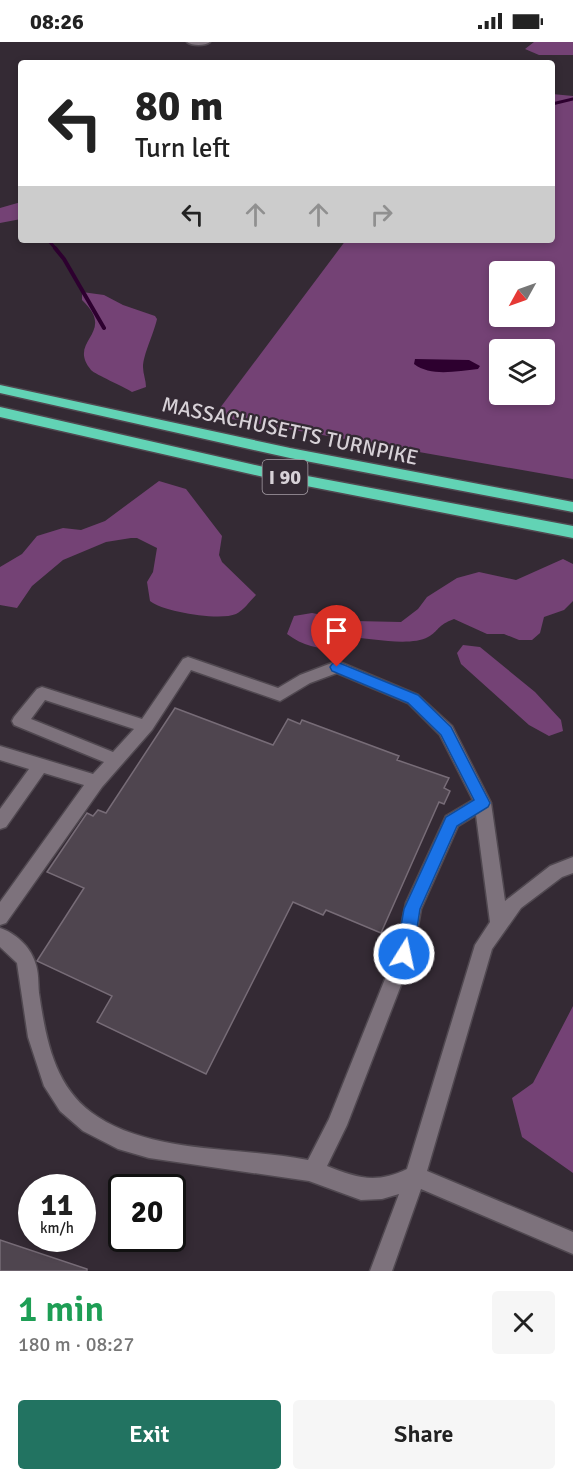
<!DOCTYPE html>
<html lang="en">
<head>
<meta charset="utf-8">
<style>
  body { margin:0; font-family:Signika,sans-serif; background:#f6f6f6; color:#222; height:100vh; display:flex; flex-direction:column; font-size:22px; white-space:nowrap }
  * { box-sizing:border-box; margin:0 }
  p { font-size:20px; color:#767676 }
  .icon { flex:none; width:33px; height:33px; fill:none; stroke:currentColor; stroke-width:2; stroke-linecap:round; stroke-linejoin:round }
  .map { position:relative; height:1229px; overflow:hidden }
  .panel { display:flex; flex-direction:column; background:#fff; flex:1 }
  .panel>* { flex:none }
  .top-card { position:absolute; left:18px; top:18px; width:537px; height:183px; border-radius:6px; box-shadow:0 3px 9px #0003; background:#fff; color:#222; overflow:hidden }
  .needle { width:39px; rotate:230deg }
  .fabs { position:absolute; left:489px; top:219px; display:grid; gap:12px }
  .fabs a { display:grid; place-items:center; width:66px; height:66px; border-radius:6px; background:#fff; box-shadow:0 3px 9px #0003; font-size:30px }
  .speed { position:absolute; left:18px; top:1132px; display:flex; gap:12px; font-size:30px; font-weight:700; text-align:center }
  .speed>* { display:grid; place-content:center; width:78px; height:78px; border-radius:50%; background:#fff; box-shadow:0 3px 9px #0003; line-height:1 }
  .speed small { font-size:15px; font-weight:400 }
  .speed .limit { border:3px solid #111; border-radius:9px; background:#fff; color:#111 }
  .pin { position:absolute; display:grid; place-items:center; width:51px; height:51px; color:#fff; margin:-62px -26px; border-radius:50% 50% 50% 0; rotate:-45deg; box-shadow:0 0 6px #0007 }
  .pin .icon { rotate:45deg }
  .me { position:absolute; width:66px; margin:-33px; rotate:10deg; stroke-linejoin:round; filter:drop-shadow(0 0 4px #0008) }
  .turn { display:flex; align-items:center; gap:21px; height:126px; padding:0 18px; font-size:27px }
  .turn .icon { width:78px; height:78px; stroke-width:2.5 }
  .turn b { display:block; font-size:42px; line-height:51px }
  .lanes { display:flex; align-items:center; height:57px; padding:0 18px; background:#0003; justify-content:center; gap:30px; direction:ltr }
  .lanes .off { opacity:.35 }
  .round { display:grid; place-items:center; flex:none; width:63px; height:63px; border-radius:6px; background:#f6f6f6 }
  .headline { display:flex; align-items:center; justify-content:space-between; height:102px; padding:0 18px }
  h1 { font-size:36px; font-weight:600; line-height:45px; color:#1e9e55 }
  .cta { display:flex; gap:12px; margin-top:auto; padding:12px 18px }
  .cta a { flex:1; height:69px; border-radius:6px; background:#227361; color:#fff; font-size:24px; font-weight:600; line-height:69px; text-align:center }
  .cta a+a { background:#f6f6f6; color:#222 }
  .status { display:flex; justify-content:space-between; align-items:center; height:42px; padding:0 30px; background:#fff; direction:ltr }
  .status svg { height:16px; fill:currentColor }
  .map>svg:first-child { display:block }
  .green { fill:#744275; fill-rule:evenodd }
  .water { fill:#2d002f }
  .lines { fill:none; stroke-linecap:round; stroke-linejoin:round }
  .stream-far1 { stroke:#2d002f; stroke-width:3 }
  .stream { stroke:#2d002f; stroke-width:4 }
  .building { fill:#4f454f; stroke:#776c77; stroke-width:1.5 }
  .minor-casing { stroke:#504850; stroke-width:3 }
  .highway-casing { stroke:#504850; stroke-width:3 }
  .minor { fill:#7d727c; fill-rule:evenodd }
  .highway { fill:#62d3b5; fill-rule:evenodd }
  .route { fill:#1a73e8; stroke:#114b97; stroke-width:1.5 }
  .labels { text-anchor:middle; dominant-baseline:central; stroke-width:4.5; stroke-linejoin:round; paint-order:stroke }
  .shield { fill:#342a34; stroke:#a69fa6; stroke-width:1.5 }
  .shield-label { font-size:20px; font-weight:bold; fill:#d7d1d7 }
  .street-label { font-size:21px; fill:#d7d1d7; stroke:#342a34 }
</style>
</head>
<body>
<div class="status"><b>08:26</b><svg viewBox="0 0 49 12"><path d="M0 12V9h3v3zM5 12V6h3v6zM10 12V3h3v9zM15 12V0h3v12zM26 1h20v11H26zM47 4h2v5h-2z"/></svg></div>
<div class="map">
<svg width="573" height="1229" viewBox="0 0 573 1229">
  <rect width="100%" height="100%" fill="#342a34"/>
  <!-- green -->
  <path class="green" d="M534 0H573V13H539L525 7Z
    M552 52 573 54V437L214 374 346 198H552ZM500 230H544V274H500ZM500 308H544V352H500Z
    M21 160V177L0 181V166Z
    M82 250 104 253 123 263 155 274 157 277C154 291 143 313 143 325 143 332 146 338 146 345L132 350C123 344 96 333 91 328 66 298 118 292 82 258Z
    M159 439 186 447 222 494 219 513 222 520 256 553C250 559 243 569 236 572 220 579 163 570 150 559L147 540 153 530 157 506 137 496H131L106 500 63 518 32 544 17 566 0 563V525L22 512 37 494 63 486 81 488 105 479Z
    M563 517 573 522V559L564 568 544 575 540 591 532 598H519L504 592H487L454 577C437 583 439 589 428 595 410 605 369 596 349 595L338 607C318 607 303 604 287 592L294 574 312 571 354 579 401 580 418 567 427 555 457 536 479 530 516 538Z
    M463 603 480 605 535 650 561 678 563 689 549 694 529 683 461 622 457 611Z
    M573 964V1131L522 1095 512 1056 533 1041Z"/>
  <!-- water -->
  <path class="water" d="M415 317 469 318 480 324 478 327C457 329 431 335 414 322Z"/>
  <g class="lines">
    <!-- stream-far1 -->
    <path class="stream-far1" d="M552 62 573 57
      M48 198 56 207"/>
    <!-- stream -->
    <path class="stream" d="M55 206 64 217 104 286"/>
  </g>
  <!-- building -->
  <path class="building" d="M175 666 273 703 288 677 300 682 302 678 399 714 397 718 449 736 444 746 450 749 444 762 439 760 381 891 326 868 323 873 293 860 206 1032 97 980 112 954 37 919 84 846 47 830 87 771 93 774 98 768 106 771Z
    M0 1198 87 1227V1229H0Z"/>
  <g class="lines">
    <!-- minor casing -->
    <g class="minor-casing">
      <path id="minor" d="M187 0H210C205 4 192 4 187 0Z
        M188 615 278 646 300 633 337 619 418 653 452 684 491 761 505 859 550 824 573 815V831L562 835 521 866 492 907 427 1129 573 1190V1212L421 1147 392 1229H370L399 1152 382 1157 361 1158 309 1139 149 1116 118 1107 83 1089 60 1069 44 1044 28 995 17 921 0 905V886C15 891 30 904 35 920 39 930 38 941 39 951 46 999 55 1048 98 1075 155 1112 243 1105 308 1118L329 1077 395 912 406 861 446 774 473 758 440 693 408 661 337 631 310 641 280 659 191 628 152 688 102 745 6 881 0 883V860L84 743 44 731 6 785 0 787V767L29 727 0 718V704L93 732 104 720 14 683 12 679 14 675 37 647 42 645 142 677 183 617ZM45 658 134 687 113 710 31 677ZM476 773 490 880 475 903 407 1127C377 1142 356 1136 327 1124L347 1083 413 912 421 867 458 784Z"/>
    </g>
    <!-- highway casing -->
    <g class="highway-casing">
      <path id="highway" d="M0 343 290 406 573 460V470L290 416 0 351Z
        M0 365 286 430 573 484V496L286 440 0 375Z"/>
    </g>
    <!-- minor -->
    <use href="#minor" class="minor"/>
    <!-- highway -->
    <use href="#highway" class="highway"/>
  </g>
  <!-- route -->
  <path class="route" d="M337 620 418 653 451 685 490 761 488 765 457 784 420 867 413 912 410 917 404 920 399 917 396 912 404 867 446 775 474 758 441 693 408 661 332 629 330 625 332 622Z"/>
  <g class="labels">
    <!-- shield labels -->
    <rect class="shield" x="262.5" y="418" width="45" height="34" rx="4.5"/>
    <g class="shield-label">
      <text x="285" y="435">I 90</text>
    </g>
    <!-- street labels -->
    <g class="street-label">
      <text transform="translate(290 389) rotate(12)">MASSACHUSETTS TURNPIKE</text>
    </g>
  </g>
</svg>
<div class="fabs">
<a><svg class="needle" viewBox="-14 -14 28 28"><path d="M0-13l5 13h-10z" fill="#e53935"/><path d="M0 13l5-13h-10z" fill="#767676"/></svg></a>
<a><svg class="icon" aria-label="layers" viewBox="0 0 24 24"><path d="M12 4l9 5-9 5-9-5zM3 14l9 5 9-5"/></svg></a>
</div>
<div class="speed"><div>11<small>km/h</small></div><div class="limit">20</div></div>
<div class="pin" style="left:337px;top:625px;background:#d93025"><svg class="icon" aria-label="arrive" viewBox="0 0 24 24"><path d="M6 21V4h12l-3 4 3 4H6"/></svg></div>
<svg class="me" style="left:404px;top:912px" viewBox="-20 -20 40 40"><circle r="17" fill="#1a73e8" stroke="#fff" stroke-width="3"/><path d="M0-11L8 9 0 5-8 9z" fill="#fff"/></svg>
<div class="top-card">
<div class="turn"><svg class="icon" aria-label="left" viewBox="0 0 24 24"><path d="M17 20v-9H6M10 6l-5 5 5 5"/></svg><div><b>80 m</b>Turn left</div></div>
<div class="lanes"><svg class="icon" aria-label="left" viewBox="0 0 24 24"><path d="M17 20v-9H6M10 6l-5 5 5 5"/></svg><svg class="icon off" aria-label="ahead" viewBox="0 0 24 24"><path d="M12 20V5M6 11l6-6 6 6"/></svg><svg class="icon off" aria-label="ahead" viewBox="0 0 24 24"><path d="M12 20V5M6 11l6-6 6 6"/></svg><svg class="icon off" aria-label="right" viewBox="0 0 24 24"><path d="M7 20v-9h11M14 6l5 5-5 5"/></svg></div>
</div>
</div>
<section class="panel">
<div class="headline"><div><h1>1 min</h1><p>180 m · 08:27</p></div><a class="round"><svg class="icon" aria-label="close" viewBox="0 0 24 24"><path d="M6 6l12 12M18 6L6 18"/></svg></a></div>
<div class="cta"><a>Exit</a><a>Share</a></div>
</section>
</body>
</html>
